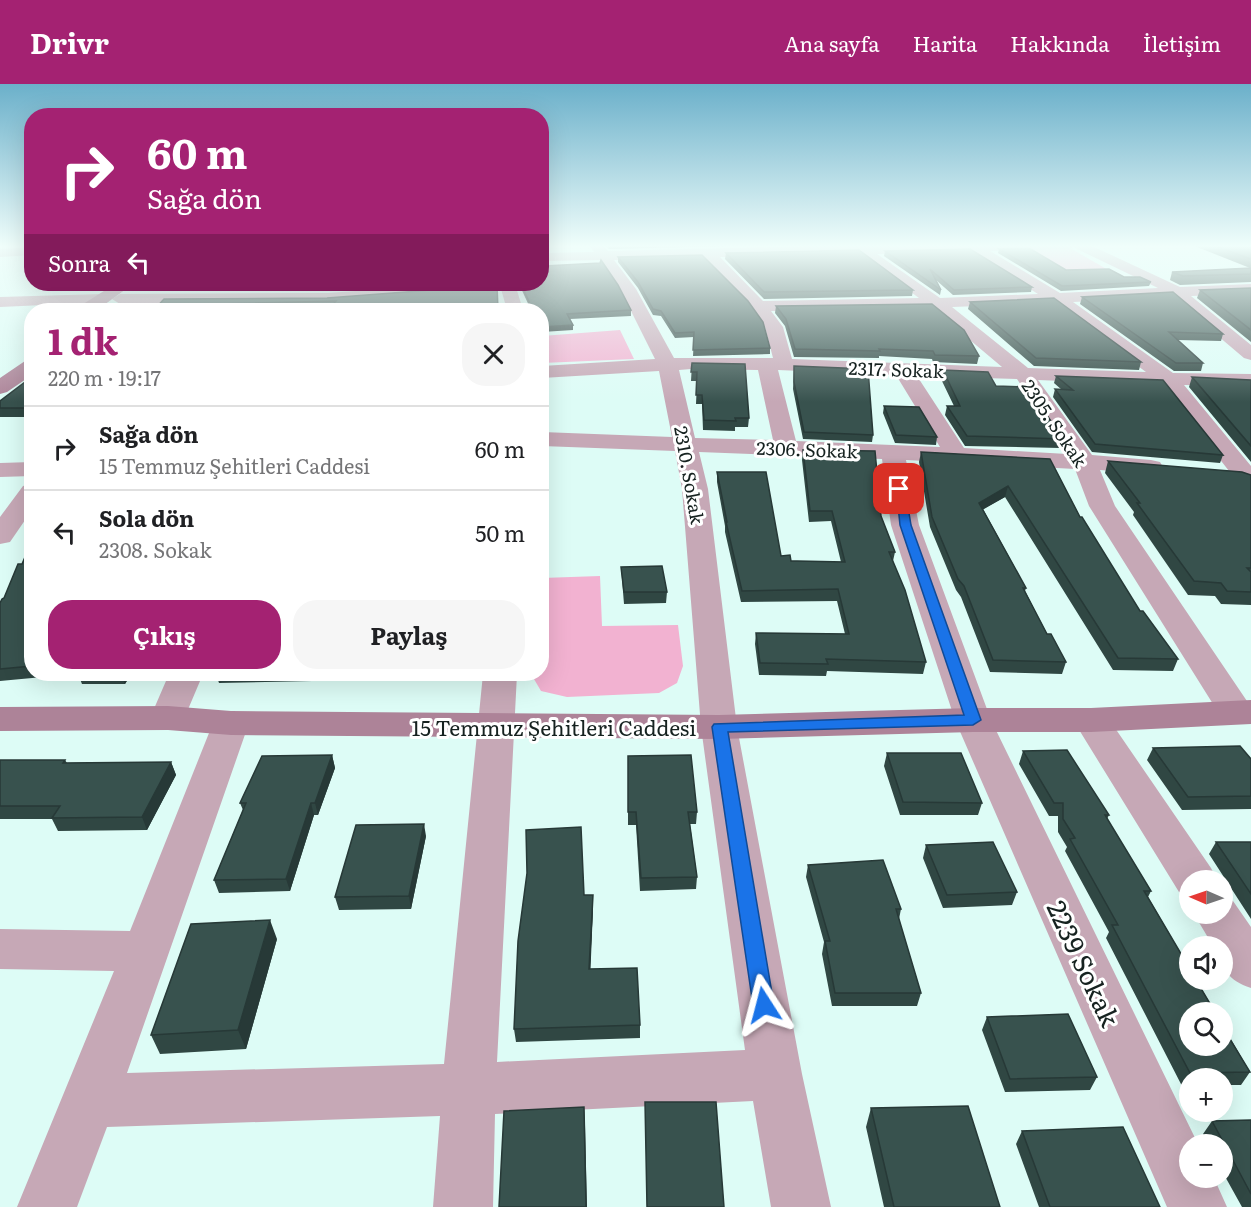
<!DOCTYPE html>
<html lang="tr">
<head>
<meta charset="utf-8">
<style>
  body { margin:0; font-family:Literata,serif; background:#f6f6f6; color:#202124; height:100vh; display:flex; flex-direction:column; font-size:22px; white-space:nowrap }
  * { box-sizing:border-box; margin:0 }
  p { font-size:20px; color:#757577 }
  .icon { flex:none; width:33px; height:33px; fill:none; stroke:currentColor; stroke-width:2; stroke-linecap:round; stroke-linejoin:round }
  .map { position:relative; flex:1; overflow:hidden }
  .side { position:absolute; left:24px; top:219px; width:525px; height:378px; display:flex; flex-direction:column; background:#fff; border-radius:24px; box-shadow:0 6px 24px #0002 }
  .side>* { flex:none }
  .banner { position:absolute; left:24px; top:24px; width:525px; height:183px; border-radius:24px; box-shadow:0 6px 24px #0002; background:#a42272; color:#fff; overflow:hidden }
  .needle { width:39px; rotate:272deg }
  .tools { position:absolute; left:1179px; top:786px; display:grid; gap:12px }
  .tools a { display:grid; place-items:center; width:54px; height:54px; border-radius:50%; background:#fff; box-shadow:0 6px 24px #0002; font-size:30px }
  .pin { position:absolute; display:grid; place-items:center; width:51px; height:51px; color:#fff; margin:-26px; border-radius:12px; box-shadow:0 3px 9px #0006 }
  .me { position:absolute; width:66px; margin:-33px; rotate:351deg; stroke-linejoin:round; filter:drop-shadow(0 0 4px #0008) }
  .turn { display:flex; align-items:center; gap:21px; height:126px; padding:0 24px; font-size:27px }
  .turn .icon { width:78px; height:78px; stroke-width:2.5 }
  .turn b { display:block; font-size:42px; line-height:51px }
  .then { display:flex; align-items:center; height:57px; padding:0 24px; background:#0003; gap:12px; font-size:22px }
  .round { display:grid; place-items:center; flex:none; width:63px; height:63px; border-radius:24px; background:#f6f6f6 }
  .head { display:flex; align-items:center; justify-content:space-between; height:102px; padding:0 24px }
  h1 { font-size:36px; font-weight:700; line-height:45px; color:#a42272 }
  .action { display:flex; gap:12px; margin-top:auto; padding:12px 24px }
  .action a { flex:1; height:69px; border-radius:24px; background:#a42272; color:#fff; font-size:24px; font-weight:700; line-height:69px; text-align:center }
  .action a+a { background:#f6f6f6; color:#202124 }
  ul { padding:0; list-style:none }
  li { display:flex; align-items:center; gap:18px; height:84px; padding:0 24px; border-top:2px solid #e0e0e0 }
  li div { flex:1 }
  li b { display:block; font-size:22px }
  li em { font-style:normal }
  header { display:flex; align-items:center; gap:36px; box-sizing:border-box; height:84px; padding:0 30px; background:#a42272; color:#fff }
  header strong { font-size:28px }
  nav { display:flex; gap:33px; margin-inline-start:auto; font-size:21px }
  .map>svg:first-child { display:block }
  .green { fill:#f2b2d1 }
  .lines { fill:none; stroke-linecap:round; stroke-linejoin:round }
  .minor { fill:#c6a8b6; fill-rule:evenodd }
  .secondary { fill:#ad8398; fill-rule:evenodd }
  .wall { fill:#304743 }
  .shaded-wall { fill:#273937 }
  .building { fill:#38524e; stroke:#273937; stroke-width:1.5 }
  .route { fill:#1a73e8; stroke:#114b97; stroke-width:1.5 }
  .labels { text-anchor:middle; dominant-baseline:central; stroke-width:6; stroke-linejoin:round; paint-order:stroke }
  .far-street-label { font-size:18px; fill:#162220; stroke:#fff }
  .street-label { font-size:21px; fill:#162220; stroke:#fff }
  .near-street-label { font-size:26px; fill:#162220; stroke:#fff }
</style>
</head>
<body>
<header>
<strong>Drivr</strong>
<nav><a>Ana sayfa</a><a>Harita</a><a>Hakkında</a><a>İletişim</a></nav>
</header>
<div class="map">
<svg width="1251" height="1123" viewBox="0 0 1251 1123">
  <rect width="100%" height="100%" fill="#ddfcf6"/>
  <!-- green -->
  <path class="green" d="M1070 164 1110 187 1070 188 1028 165Z
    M620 246 634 275 542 279V252Z
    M600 492 602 542 678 541 683 582 677 599 659 609 567 613 541 607 531 590H542V494Z"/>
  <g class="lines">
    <!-- minor -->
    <path class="minor" d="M589 161H603L608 167 849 161H1090L1180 203 1251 200V210L1191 212 1251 261V276L1244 274 1172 213 1073 218 1173 289 1251 290V302L1184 301 1251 382V404L1242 401 1236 396 1162 301 1038 296 1092 371 1151 376 1160 378 1163 383 1160 388 1151 390 1100 386 1115 422 1251 623 1249 636 1236 640 1223 636 1089 422 1075 385 906 376 919 441 991 636 1198 1060H1190V1094H1214L1227 1123H1167L955 636 891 441 882 375 699 368 708 405 737 643 802 990 831 1123H771L753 1017 495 1030 493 1123H433L440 1032 107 1043 77 1123H17L114 887 0 885V845L130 847 213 639 218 631 231 627 244 631 249 639 127 989 444 980 483 590H517L497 978 745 966 701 643 682 405 675 367 542 362V348L672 353 659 287 542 294V282L655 275 620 205 600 176 542 177V169L594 168ZM1074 163 1075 164 1158 204 1060 209 990 167 1069 165ZM970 167 1038 210 940 214 877 170ZM859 170 919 214 763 217 720 173ZM703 174 749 221 765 243 773 274H674L636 205 614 176ZM1053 219 1146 288 1028 284 952 223ZM932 224 1002 283 792 275 783 243 771 227ZM691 285 758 286 773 356 695 354 679 286ZM778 286 896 291 940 363 796 357ZM917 292 1017 295 1067 370 964 364Z
      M32 163V171L0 173V165Z
      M452 200H515L523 226H507L501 205 328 219 120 220 112 215 120 210 328 209Z
      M102 210 110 215 108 218 0 223V213Z
      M32 378V392L0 393V379Z
      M32 399V426L10 458 0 460V433L23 402Z
      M169 590H203L181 642 168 646 155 642 150 634Z
      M1091 624 1104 628 1211 784 1217 796H1190V812L1179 808 1073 636 1078 628Z
      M1222 813 1233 817 1251 843V904C1228 896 1222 887 1222 862H1213L1194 830H1222Z"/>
    <!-- secondary -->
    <path class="secondary" d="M115 200H133L97 226H78L80 222Z
      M32 275V291L7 308 0 310V294L25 277Z
      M1251 616V640L1091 648H973L719 655 231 651 168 646 0 647V623L168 622 231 627 719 631 973 624H1091Z"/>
  </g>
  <!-- wall -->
  <path class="wall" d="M605 161H775L609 165Z
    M1192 161H1251V198L1180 201 1170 196 1172 188 1250 184Z
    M999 165 1066 186 1151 198 1149 202 1061 207 998 169Z
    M885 167 1032 203 1031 208 953 211 936 196 941 206 940 211 884 172Z
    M726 169 913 206 912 212 764 215 725 175Z
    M618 173 770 264V270L693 272 694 253 675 254 661 232 653 231 638 204 618 178Z
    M544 182 631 226V232L570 235 573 246 542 226H531L519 200H542Z
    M177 200H428L328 207H178Z
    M497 201 330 225 261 226H154L164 215 327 214Z
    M1251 204V258L1197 214 1200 206Z
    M1082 213 1223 250 1221 257 1178 256 1203 279 1201 287H1174L1080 220Z
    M970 218 1141 278 1139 286 1034 282 968 225Z
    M776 222 979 272 977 280 933 278 932 275 879 272V274L794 273 785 242 775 229Z
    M692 279 749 334 748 343H735V347L703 346 702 320H696L697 297H691Z
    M794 282 873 351 872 358 803 355 793 305Z
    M943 286 996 302 1063 355 1060 364 965 362 945 331 947 322H954L941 295Z
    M1056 292 1223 371 1220 379 1092 368 1053 313 1055 305 1062 306 1054 299Z
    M1192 293 1251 296V378L1189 303Z
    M32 295V333H0V317Z
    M884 322 937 353 936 361 895 359 883 329Z
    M803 366 881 432 895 468 893 477 926 578 923 590 827 587 826 592 759 591 755 560 756 549 845 550 837 517 741 518 725 448V442L717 398V388L781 472 791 477H797L841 478 831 437 809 438 802 376Z
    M921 368 1050 375 1080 433 1140 527 1178 575 1173 587 1113 586 1005 413 983 425 1026 504 1025 507 1047 550 1066 578 1062 590 990 588 961 513 956 506 930 443 919 378Z
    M1108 377 1251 391V521L1221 520 1215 512 1188 511 1133 431 1134 428 1105 389Z
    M32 457V590H75L0 597V519L4 514 22 480Z
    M621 483 667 508 666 519 624 520Z
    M78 590H131L125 600H82Z
    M216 590H452L451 594 219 599Z
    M1153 664 1251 675V725L1182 726 1147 676Z
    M1023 667 1109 731 1107 735 1151 807 1148 813 1250 988 1241 1001H1222V994H1190V1002H1182L1106 854 1109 848 1065 767 1067 763 1058 748V732H1049L1019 680Z
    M887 669 982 719 978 731H900L884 682Z
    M332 671 335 684 318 731H314L290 807 219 809 214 796 243 726 240 719Z
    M628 672 697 728 696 740H690L697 793 696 805 640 807 636 741H628Z
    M0 676H65L67 679 171 678 176 691 147 746 58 747 52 735H0Z
    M426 752 411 825 339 826 335 813Z
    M1216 758H1251V835L1209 770Z
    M926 761 1017 808 1012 821 943 824 923 774Z
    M808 781 901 825 899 835 921 909 917 922H832L822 870 824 858 806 793Z
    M584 811H593V824L590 885 640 941V954L516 958 514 945Z
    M277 855 246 965 160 970 151 951Z
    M987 933 1097 993 1090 1006 1005 1008 982 946Z
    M871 1024 1000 1123H884L866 1043Z
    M1251 1036V1123H1242L1222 1087V1060H1209L1203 1050 1212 1037Z
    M1022 1047 1160 1123H1039L1016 1060Z"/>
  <!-- shaded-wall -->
  <path class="shaded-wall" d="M5 161H31L6 162Z
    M327 200H428L328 207Z
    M219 220 221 226H214Z
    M573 241V246L542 248V243Z
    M1008 402 1005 413 977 429 979 419Z
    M120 590H131L125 600Z
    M332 671 335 684 318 731 315 719Z
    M171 678 176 691 147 746 142 733Z
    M311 719 314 731 290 807 286 795Z
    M424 740 426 752 411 825 409 812Z
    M593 811V824L590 898 589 885Z
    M270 836 277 855 246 965 238 946Z
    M584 1023 585 1041 587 1123H586Z"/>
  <!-- building -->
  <path class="building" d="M1213 161H1251V175Z
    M1029 164 1066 186 1109 185 1124 193H1140L1151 198 1062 202 999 165Z
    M970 165 1032 203 954 206 930 185 941 206 885 167Z
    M859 166 913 206 764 208 726 169Z
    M702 171 748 217 763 238 770 264 693 266 694 248 675 249 661 227 653 225 638 198 618 173Z
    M601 176 618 201 631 226 567 230 573 241 542 243V226H533L521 200H542V178L544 182 600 179Z
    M1251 184V190L1183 192 1172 188Z
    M497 201 498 226H328L336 217 219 220 214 226H154L164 215 327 214Z
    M1251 204V246L1200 206Z
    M1173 208 1223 250 1169 248 1203 279H1176L1082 213Z
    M1054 214 1141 278 1036 274 970 218Z
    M932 220 964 246 979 272 935 271 933 267 879 265 880 267 795 265 786 235 776 222Z
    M692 279 745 280 749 334H735L736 337 704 336 702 311H696L697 288H691Z
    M794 282 868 285 873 351 804 348 794 298Z
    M943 286 988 288 996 302 1028 303 1063 355 967 352 947 322H960Z
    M1056 292 1163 296 1223 371 1095 360 1055 305 1073 306Z
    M1192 293 1251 296V362Z
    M29 295H32V324H0V317Z
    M884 322 919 323 937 353 896 351Z
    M803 366 875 367 881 432 895 468H889L905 506 926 578 826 575 828 580 760 579 756 549 849 550 838 505 742 507 726 438H727L717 388H766L781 472 790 471 791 477H797L845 478 832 427H810Z
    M921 368 1050 375 1080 433H1082L1140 527H1143L1178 575 1118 574 1008 402 979 419 1026 504H1023L1047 550H1051L1066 578 993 576 964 502 958 495 932 433Z
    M1108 377 1242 388 1251 391V484H1247L1251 488V508L1227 507 1221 499 1194 497 1137 419H1140Z
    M32 457V582L0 585V519L2 515 4 514 18 480H22Z
    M662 482 667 508H624L621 483Z
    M1240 662 1251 675V712L1188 713 1153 664Z
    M1067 666 1109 731H1105L1151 807H1144L1190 885V896H1196L1215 928H1190V962H1222V942L1250 988 1190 989 1112 841H1118L1070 755 1075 754 1063 735V719H1054L1023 667Z
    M887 669H961L982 719 903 718Z
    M332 671 315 719H311L286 795 214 796 246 719H240L262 672Z
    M691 671 697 728H688L697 793 641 794 636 728H628V672Z
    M0 676H65L63 679 171 678 142 733 52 734 60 722H0Z
    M424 740 409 812 335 813 356 741Z
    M581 743 584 811H593L589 885 637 884 640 941 514 945 518 857 527 789 526 746Z
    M993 758 1017 808 947 811 926 761Z
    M1216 758H1251V810Z
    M883 776 901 825H896L921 909H835L825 857H830L808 781Z
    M270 836 238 946 151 951 191 840Z
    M1068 930 1097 993 1010 995 987 933Z
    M645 1018H716L724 1123H647Z
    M968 1022 1000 1123H894L871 1024Z
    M584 1023 586 1123H499L504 1027Z
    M1251 1036V1110L1212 1037Z
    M1123 1043 1160 1123H1050L1022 1047Z"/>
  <!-- sky -->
  <linearGradient id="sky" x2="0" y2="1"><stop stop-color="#6bb0ca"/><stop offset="0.51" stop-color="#f0fefb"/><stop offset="1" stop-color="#f0fefb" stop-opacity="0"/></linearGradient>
  <rect width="1251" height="318" fill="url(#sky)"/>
  <!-- route -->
  <path class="route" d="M896 402H903L905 405 911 441 981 636 973 641 728 648 774 921 771 927 764 930 756 927 753 921 712 643 714 640 964 631 900 441Z"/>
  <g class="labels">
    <!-- far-street labels -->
    <g class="far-street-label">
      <text transform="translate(896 285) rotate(2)">2317. Sokak</text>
      <text transform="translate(1055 339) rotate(56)">2305. Sokak</text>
      <text transform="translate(807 365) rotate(2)">2306. Sokak</text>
      <text transform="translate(690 391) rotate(80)">2310. Sokak</text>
    </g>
    <!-- street labels -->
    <g class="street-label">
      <text x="554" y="642">15 Temmuz Şehitleri Caddesi</text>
    </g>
    <!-- near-street labels -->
    <g class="near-street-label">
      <text transform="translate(1085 879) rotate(65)">2239 Sokak</text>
    </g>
  </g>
</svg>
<div class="tools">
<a><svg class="needle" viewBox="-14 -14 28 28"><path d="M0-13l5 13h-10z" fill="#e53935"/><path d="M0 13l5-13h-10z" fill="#757577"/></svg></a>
<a><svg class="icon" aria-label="sound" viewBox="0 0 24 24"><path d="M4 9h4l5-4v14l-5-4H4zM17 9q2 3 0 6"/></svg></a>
<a><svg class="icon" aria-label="search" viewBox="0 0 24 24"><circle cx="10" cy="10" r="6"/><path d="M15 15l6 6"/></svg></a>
<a>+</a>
<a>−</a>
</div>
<div class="pin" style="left:899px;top:405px;background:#d93025"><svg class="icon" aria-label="arrive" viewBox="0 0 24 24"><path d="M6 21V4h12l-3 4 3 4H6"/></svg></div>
<svg class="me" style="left:764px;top:921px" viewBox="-20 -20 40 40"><path d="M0-17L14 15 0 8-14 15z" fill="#1a73e8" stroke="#fff" stroke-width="4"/></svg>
<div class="banner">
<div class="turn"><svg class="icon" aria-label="right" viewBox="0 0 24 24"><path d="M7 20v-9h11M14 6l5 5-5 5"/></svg><div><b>60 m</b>Sağa dön</div></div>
<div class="then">Sonra<svg class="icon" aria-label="left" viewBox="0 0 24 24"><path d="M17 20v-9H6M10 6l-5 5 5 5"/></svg></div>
</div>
<section class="side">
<div class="head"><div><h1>1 dk</h1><p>220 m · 19:17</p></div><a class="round"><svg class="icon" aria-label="close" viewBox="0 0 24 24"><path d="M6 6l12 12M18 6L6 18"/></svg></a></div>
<ul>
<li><svg class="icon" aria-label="right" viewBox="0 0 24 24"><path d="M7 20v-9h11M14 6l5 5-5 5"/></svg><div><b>Sağa dön</b><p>15 Temmuz Şehitleri Caddesi</p></div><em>60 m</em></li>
<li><svg class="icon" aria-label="left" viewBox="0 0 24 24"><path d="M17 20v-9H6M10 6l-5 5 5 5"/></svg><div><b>Sola dön</b><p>2308. Sokak</p></div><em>50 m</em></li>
</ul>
<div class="action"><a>Çıkış</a><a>Paylaş</a></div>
</section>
</div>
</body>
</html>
